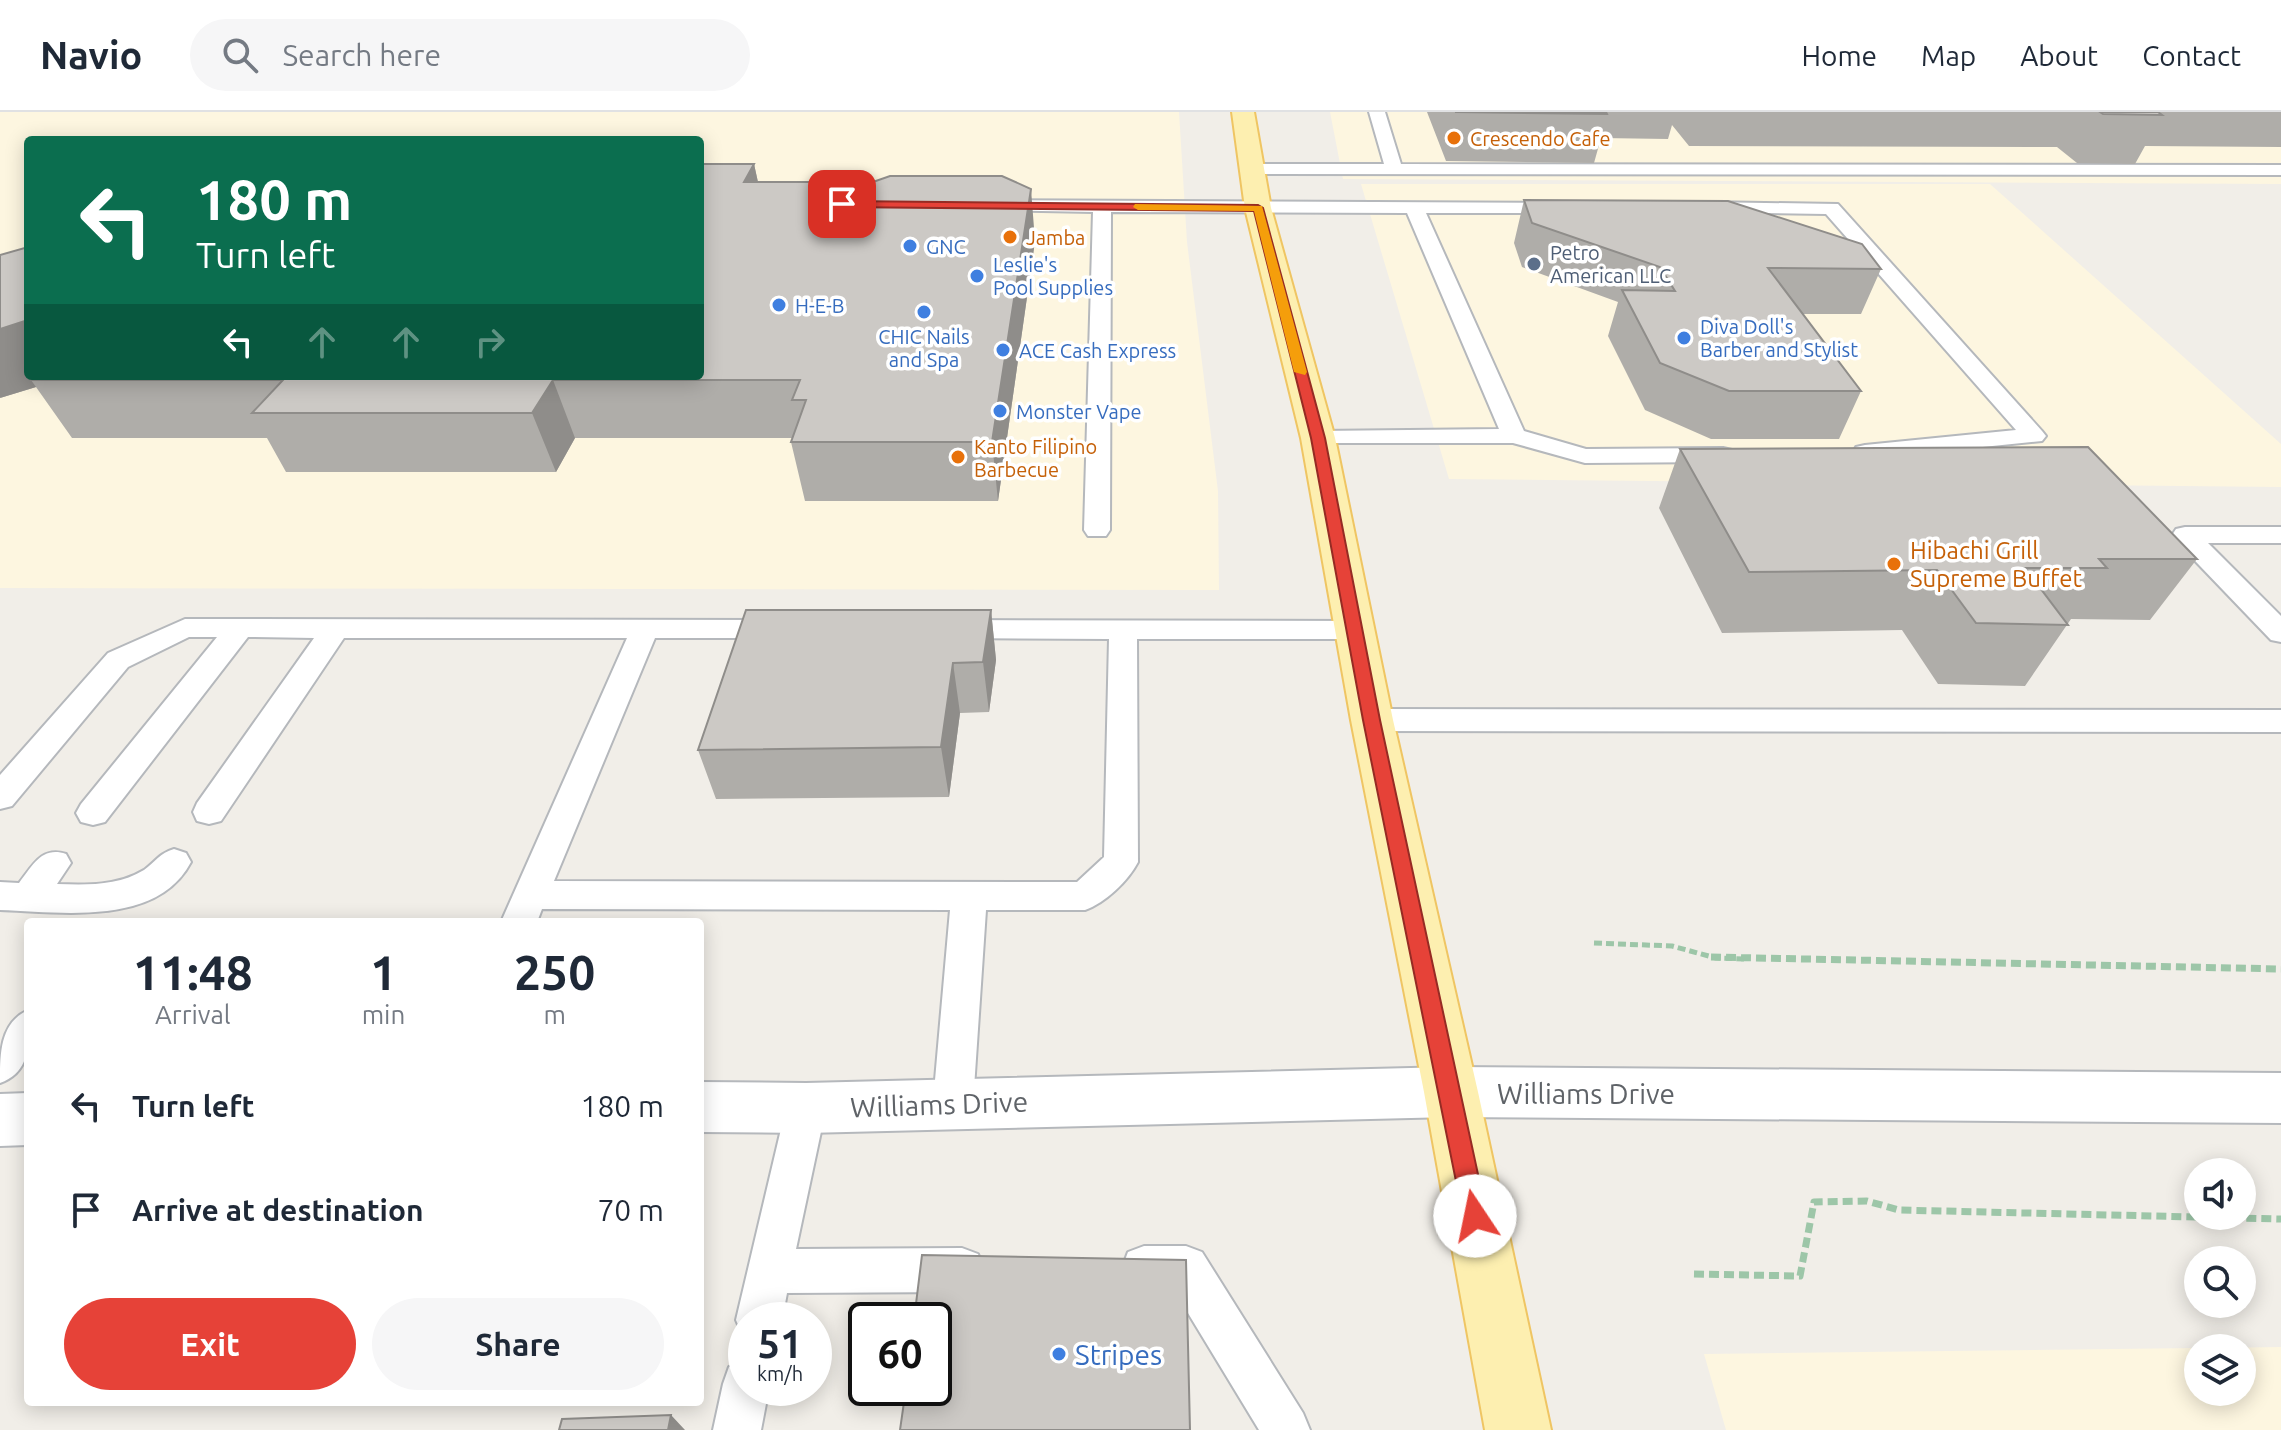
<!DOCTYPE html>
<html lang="en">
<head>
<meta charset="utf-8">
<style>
  body { margin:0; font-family:Ubuntu,sans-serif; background:#f6f6f7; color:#1f2937; height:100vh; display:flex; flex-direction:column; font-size:30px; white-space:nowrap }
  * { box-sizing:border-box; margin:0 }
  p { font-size:26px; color:#747a83 }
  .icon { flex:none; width:44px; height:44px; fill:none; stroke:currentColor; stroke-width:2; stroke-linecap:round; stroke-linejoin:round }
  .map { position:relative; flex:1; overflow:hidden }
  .side { position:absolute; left:24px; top:806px; width:680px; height:488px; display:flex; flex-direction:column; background:#fff; border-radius:8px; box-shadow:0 4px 20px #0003 }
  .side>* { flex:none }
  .top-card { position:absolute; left:24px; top:24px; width:680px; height:244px; border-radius:8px; box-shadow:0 4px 20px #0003; background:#0b6e4f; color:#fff; overflow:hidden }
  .tools { position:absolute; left:2184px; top:1046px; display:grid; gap:16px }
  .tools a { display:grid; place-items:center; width:72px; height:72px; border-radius:50%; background:#fff; box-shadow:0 4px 20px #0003; font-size:40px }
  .speed { position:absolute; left:728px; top:1190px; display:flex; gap:16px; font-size:40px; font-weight:700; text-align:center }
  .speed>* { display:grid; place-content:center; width:104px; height:104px; border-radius:50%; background:#fff; box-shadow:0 4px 20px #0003; line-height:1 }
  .speed small { font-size:20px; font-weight:400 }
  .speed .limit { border:4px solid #111; border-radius:12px; background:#fff; color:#111 }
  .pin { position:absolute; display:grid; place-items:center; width:68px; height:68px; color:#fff; margin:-34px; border-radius:16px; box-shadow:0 4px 12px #0006 }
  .me { position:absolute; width:88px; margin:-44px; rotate:349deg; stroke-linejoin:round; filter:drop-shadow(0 0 6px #0008) }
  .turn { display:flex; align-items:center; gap:28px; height:168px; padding:0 40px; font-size:36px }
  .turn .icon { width:104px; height:104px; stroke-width:2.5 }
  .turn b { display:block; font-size:56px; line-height:68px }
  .lanes { display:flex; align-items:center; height:76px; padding:0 40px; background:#0003; justify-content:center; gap:40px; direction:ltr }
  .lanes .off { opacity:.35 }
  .eta { display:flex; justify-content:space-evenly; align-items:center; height:136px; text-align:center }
  .eta b { font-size:48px; font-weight:700; line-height:56px }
  .cta { display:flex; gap:16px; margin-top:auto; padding:16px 40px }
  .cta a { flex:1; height:92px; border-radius:48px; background:#e64238; color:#fff; font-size:32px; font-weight:700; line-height:92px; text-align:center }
  .cta a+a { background:#f6f6f7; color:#1f2937 }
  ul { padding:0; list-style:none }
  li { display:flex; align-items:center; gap:24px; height:104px; padding:0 40px }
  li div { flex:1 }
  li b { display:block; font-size:30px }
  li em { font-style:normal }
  header { display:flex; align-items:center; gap:48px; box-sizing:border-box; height:112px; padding:0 40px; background:#fff; border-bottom:2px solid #e0e1e3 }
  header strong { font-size:38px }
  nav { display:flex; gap:44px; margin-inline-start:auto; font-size:28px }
  .search { width:560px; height:72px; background:#f6f6f7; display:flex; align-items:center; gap:20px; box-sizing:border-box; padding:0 28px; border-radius:44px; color:#747a83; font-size:30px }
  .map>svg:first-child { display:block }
  .commercial { fill:#fdf6e0; fill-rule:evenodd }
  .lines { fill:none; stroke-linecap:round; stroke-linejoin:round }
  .service-casing { stroke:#b5b8bc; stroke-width:4 }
  .tertiary-casing { stroke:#b5b8bc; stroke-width:4 }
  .primary-casing { stroke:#efc563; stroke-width:4 }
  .path-far1 { stroke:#9dc6a8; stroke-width:5; stroke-dasharray:8 4; stroke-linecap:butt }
  .path { stroke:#9dc6a8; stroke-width:7; stroke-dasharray:10 5; stroke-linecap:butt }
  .service { fill:#fff; fill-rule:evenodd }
  .tertiary { fill:#fff; fill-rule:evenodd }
  .primary { fill:#fdefb0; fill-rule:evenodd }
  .wall { fill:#afada9 }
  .shaded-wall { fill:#8f8d8a }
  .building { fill:#ccc9c5; stroke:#8f8d8a; stroke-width:2 }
  .route { fill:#e64238; stroke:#962b24; stroke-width:2 }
  .slow { fill:#f59e0b }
  .food-dot { fill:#e8710a; stroke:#fff; stroke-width:3 }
  .shop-dot { fill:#3f7fe0; stroke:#fff; stroke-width:3 }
  .service-dot { fill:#5c6f8a; stroke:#fff; stroke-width:3 }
  .labels { text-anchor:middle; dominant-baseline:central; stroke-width:7; stroke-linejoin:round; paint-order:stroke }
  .far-food-label { font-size:20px; fill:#c56008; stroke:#fff; text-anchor:start }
  .far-shop-label { font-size:20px; fill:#366cbe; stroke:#fff; text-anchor:start }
  .far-service-label { font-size:20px; fill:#4e5e75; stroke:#fff; text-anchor:start }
  .food-label { font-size:24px; fill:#c56008; stroke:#fff; text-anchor:start }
  .near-street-label { font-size:28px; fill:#5f6368; stroke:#fff }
  .near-shop-label { font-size:28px; fill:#366cbe; stroke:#fff; text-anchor:start }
</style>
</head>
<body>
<header>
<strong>Navio</strong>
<div class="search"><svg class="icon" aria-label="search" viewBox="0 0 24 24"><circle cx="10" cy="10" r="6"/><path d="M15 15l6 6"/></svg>Search here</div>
<nav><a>Home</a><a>Map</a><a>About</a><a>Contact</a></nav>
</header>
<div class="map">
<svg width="2281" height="1318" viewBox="0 0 2281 1318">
  <rect width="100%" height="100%" fill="#f1eee8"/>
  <!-- commercial -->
  <path class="commercial" d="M0 0H1179L1187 130 1218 379 1219 478 0 476ZM28 28H700V264H28Z
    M1330 0H2281V72L1343 67Z
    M1361 72H1990L2281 332V375L1449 367Z
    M2281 1235V1318H1726L1704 1242 2198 1236V1280H2242V1236H2214Z"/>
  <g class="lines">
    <!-- service casing -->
    <g class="service-casing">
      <path id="service" d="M1369 0H1385L1401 52 2281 53V63L1252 62 1243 57 1252 52H1384Z
        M991 88 1570 91 1572 95 1570 99 1563 101H1426L1524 319 1586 337 1723 336 1732 338 1735 343 1732 348 1723 350 1585 351 1513 331H1310L1306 326 1310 321 1318 319 1499 317 1407 101 1111 100 1110 418 1106 424H1088L1084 418 1093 100 984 98 982 94 984 90Z
        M1705 90 1838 92 2042 319 2046 324 2042 329 1865 347 1856 345 1853 340 1856 335 1865 333 2016 318 1826 102 1698 100 1696 96Z
        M2185 415H2281V431H2208L2281 504V530L2271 528 2176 429 2172 423 2176 417Z
        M185 507 782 508 792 510 796 517 792 524 782 526H655L554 769 1077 770 1104 745 1109 527 952 526 942 524 938 517 942 510 952 508 1357 509 1367 511 1371 518 1367 525 1357 527H1137L1138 750C1128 769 1105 791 1085 798H986L973 991 967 1004 953 1009 939 1004 933 991 950 798 542 797 537 810H501L627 526H344L221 709 209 712 197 709 193 700 197 691 314 526 248 525 105 710 93 713 81 710 76 701 81 692 217 525H189L128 555 12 694 0 697V663L108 541Z
        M1372 597 2281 598V620L1372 619 1361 616 1357 608 1361 600Z
        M174 737 186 741 191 750C157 815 61 800 0 798V770L19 771C33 753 42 734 66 742L71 751 57 772C86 773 118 774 144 758 155 750 160 741 174 737Z
        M28 898C28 929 33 959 0 971 0 941 0 911 28 898Z
        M806 978 820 983 826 996 796 1137 962 1136 978 1142 984 1158 978 1174 962 1180 787 1181 782 1208H746V1225L743 1224 736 1208 786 996 792 983Z
        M1144 1134H1186L1202 1140 1303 1301 1310 1318H1259L1174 1178H1144L1128 1172 1122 1156 1128 1140Z
        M746 1249V1276H769L761 1318H713L723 1272 729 1255Z"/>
    </g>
    <!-- tertiary casing -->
    <g class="tertiary-casing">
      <path id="tertiary" d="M1451 955 2281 961V1011L1451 1005 806 1021 700 1020V970L806 971Z
        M28 981V1033L0 1034V982Z"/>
    </g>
    <!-- primary casing -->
    <g class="primary-casing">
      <path id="primary" d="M1232 0H1254L1271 96 1335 326 1393 608 1478 980 1551 1318H1485L1424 980 1351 608 1301 326 1245 96Z"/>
    </g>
    <!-- path-far1 -->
    <path class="path-far1" d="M1594 831 1672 834 1716 846 1744 847"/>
    <!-- path -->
    <path class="path" d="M1711 845 2281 857
      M1694 1162 1800 1164 1814 1090 1867 1089 1899 1098 2281 1107"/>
    <!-- service -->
    <use href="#service" class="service"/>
    <!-- tertiary -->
    <use href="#tertiary" class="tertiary"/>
    <!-- primary -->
    <use href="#primary" class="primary"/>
  </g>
  <!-- wall -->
  <path class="wall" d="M1427 0H2281V35L2145 34 2135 52 2077 51 2057 35 1689 34 1672 13 1668 27 1601 26 1594 51 1446 49Z
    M754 52 758 70 1035 129 998 389H805L791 330 793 326H575L556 360H286L267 326H72L36 275 0 286 28 264Z
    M1524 88 1881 157 1861 202H1802L1861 279 1839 327H1711L1645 298 1608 224 1618 190 1522 155 1514 131Z
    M1680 337 2197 447 2150 508 2071 507 2025 574 1938 572 1902 518 1722 521 1659 396Z
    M991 498 996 548 989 600 960 601 949 685 716 687 698 638Z"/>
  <!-- shaded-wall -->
  <path class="shaded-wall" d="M754 52 765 103 744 70Z
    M1031 77 1035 129 998 389 992 330Z
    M28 208V264H69L31 268 36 275 0 286V217Z
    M553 268 575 326 556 360 532 301Z
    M991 498 996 548 989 600 983 550Z
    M953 551 960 601 949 685 941 635Z
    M671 1303 685 1318H668Z"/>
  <!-- building -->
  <path class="building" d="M1455 0H1606L1607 2Z
    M2100 0H2158L2162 3 2103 2Z
    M702 52H754L744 70H873L890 64H1002L1031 77 992 330H791L806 288H792L800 268H553L532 301H252L283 268H31L36 264H700V55Z
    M1524 88 1728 89 1862 132 1881 157 1768 156 1861 279H1729L1660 251 1622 178 1675 179 1660 155 1532 111Z
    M28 135V208L0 217V143Z
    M2088 335 2197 447H2099L2107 456H2025L2068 513 1976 511 1937 458 1749 460 1680 337Z
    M746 498H991L983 550 953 551 941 635 698 638Z
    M922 1143 1186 1148 1190 1318H900L906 1276H934V1208H914Z
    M671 1303 668 1318H559L562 1307Z"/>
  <!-- route -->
  <path class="route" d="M842 89 1258 93 1263 96 1325 326 1380 608 1487 1104 1483 1112 1475 1116 1466 1112 1463 1104 1363 608 1311 326 1254 99 838 95V90Z"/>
  <!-- slow -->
  <path class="slow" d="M1135 92 1262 94 1307 260 1305 263 1294 260 1254 99 1138 98 1133 95Z"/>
  <!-- markers -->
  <g class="food-dot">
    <circle cx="1454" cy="26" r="8"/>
    <circle cx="1010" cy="125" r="8"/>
    <circle cx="958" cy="345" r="8"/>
    <circle cx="1894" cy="452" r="8"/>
  </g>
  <g class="shop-dot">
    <circle cx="910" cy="134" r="8"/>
    <circle cx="977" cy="164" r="8"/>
    <circle cx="779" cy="193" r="8"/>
    <circle cx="924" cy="200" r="8"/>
    <circle cx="1684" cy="226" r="8"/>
    <circle cx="1003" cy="238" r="8"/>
    <circle cx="1000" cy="299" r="8"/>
    <circle cx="1059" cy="1242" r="8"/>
  </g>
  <circle class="service-dot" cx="1534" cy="152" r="8"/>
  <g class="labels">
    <!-- far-food labels -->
    <g class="far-food-label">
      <text x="1470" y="26">Crescendo Cafe</text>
      <text x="1026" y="125">Jamba</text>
      <text x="974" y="334">Kanto Filipino<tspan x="974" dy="23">Barbecue</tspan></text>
    </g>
    <!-- far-shop labels -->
    <g class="far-shop-label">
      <text x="926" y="134">GNC</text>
      <text x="993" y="152">Leslie's<tspan x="993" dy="23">Pool Supplies</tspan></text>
      <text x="795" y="193">H-E-B</text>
      <text x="1700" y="214">Diva Doll's<tspan x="1700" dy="23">Barber and Stylist</tspan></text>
      <text x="924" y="224" text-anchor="middle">CHIC Nails<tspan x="924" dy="23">and Spa</tspan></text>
      <text x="1019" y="238">ACE Cash Express</text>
      <text x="1016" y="299">Monster Vape</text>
    </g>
    <!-- far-service labels -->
    <g class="far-service-label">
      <text x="1550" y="140">Petro<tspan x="1550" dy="23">American LLC</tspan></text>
    </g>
    <!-- food labels -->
    <g class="food-label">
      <text x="1910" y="438">Hibachi Grill<tspan x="1910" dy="28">Supreme Buffet</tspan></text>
    </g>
    <!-- near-street labels -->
    <g class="near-street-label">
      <text x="1586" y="981">Williams Drive</text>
      <text transform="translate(939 992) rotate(-2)">Williams Drive</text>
    </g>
    <!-- near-shop labels -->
    <g class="near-shop-label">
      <text x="1075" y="1242">Stripes</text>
    </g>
  </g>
</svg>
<div class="tools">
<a><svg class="icon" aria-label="sound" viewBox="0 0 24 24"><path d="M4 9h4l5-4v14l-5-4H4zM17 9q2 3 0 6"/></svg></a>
<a><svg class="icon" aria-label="search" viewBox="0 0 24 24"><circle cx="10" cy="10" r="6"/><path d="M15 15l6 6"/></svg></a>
<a><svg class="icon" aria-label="layers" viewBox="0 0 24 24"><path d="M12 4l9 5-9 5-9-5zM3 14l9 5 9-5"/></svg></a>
</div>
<div class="speed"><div>51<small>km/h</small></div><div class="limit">60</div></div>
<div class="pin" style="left:842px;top:92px;background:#d93025"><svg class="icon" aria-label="arrive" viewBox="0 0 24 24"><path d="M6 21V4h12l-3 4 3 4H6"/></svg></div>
<svg class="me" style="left:1475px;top:1104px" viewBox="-20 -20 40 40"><circle r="19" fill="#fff"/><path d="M0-13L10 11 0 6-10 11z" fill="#e64238"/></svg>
<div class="top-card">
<div class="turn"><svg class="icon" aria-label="left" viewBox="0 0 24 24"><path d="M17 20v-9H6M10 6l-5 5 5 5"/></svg><div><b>180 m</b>Turn left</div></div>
<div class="lanes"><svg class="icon" aria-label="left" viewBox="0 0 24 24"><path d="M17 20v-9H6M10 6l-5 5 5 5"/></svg><svg class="icon off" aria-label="ahead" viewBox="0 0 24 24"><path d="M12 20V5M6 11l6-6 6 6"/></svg><svg class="icon off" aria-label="ahead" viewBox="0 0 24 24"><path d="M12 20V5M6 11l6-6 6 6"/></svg><svg class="icon off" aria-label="right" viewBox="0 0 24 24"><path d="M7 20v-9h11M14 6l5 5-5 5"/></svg></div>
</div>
<section class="side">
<div class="eta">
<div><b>11:48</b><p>Arrival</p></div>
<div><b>1</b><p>min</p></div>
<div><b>250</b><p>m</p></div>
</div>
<ul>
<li><svg class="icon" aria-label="left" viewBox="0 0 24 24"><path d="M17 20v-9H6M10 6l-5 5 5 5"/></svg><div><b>Turn left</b></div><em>180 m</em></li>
<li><svg class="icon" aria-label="arrive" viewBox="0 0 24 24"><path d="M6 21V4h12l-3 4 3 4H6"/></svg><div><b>Arrive at destination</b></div><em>70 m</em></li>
</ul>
<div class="cta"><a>Exit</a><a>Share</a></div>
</section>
</div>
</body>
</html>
